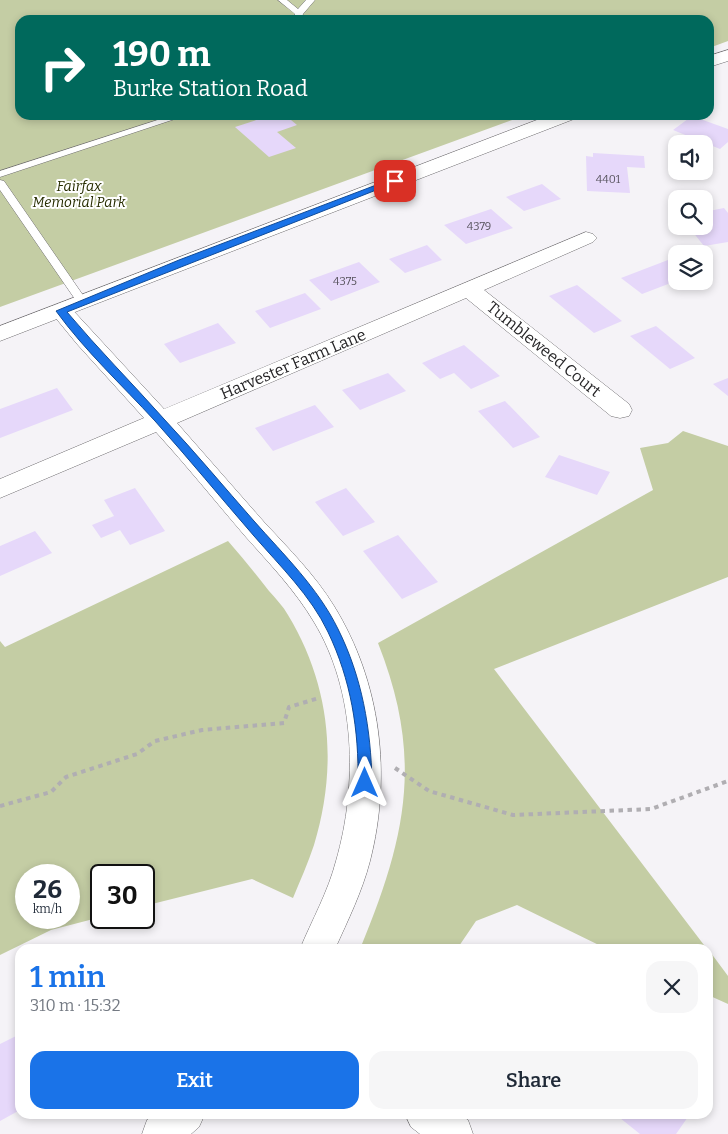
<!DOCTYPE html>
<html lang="en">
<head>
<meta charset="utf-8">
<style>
  body { margin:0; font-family:Bitter,serif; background:#f6f6f7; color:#1f2937; height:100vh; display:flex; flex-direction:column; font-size:19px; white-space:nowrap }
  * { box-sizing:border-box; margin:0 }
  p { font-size:16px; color:#747a83 }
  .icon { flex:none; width:28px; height:28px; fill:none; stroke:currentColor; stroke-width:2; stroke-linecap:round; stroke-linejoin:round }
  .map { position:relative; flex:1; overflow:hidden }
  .sheet { position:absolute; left:15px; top:944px; width:698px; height:175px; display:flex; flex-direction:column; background:#fff; border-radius:15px; box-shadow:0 2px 8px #0003 }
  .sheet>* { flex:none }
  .banner { position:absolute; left:15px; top:15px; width:699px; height:105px; border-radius:15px; box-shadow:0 2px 8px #0003; background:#00695c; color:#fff; overflow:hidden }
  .fabs { position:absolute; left:668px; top:135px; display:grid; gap:10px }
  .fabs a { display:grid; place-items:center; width:45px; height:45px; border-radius:10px; background:#fff; box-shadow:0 2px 8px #0003; font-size:25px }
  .speed { position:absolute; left:15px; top:864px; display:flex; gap:10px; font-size:25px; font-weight:700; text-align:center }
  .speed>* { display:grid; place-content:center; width:65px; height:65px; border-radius:50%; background:#fff; box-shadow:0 2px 8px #0003; line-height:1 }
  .speed small { font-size:12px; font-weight:400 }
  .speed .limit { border:2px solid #111; border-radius:8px; background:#fff; color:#111 }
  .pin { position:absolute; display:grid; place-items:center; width:42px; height:42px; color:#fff; margin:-21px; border-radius:10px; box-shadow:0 2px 8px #0006 }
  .me { position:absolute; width:55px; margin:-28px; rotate:0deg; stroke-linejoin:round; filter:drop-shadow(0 0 4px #0008) }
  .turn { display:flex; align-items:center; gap:18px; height:105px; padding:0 15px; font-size:22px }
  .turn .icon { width:65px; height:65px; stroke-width:2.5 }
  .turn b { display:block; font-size:35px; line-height:42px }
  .round { display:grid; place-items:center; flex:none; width:52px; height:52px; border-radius:15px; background:#f6f6f7 }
  .summary { display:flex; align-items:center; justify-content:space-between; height:85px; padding:0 15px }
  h1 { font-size:30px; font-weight:600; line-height:38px; color:#1a73e8 }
  .primary-button { display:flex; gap:10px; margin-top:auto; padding:10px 15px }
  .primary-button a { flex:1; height:58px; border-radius:15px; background:#1a73e8; color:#fff; font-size:20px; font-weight:600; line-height:58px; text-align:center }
  .primary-button a+a { background:#f6f6f7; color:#1f2937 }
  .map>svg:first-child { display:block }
  .green { fill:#c4cda4; fill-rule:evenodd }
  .building { fill:#e6d8fa }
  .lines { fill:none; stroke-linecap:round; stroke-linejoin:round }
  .service-casing { stroke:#6e6c6f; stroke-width:1 }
  .minor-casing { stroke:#6e6c6f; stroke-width:1 }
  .tertiary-casing { stroke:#6e6c6f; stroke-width:1 }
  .path { stroke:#b0aeb2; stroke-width:4; stroke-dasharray:4.5 4.5; stroke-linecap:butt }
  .service { fill:#fff; fill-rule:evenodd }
  .minor { fill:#fff; fill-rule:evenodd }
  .tertiary { fill:#fff; fill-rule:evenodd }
  .route { fill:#1a73e8; stroke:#114b97 }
  .labels { text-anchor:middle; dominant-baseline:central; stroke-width:4; stroke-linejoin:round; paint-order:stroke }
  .far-number-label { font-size:11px; fill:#56525c }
  .far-park-label { font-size:14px; font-style:italic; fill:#272d00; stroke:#fff }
  .street-label { font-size:16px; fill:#262527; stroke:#fff }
</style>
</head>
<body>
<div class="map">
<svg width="728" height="1134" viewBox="0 0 728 1134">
  <rect width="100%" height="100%" fill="#f5f3f7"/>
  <!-- green -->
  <path class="green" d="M0 0H728V41L709 48V20H20V115H526L0 307Z
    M683 431 728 446V577L494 669 707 949H607L517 905 476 921 457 949H360C406 838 424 759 378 643L653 490 640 448 668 443Z
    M228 541C242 557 256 574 269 591 276 599 283 606 288 615 331 686 338 766 314 845 308 863 300 881 293 898L252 879 144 906V875H101V917L51 930 0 955V641L5 647ZM26 875H69V918H26Z
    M708 949 728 976V1004L708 995Z"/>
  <!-- building -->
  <path class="building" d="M272 115H285L297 125 277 132 296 148 269 157 235 127Z
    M692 116 728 129V142L720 149 673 130Z
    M593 153 644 156 645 168 627 167 630 193 587 191 586 156 593 157Z
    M542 184 561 199 524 211 506 197Z
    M724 208 728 213V242L704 246 688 226H704V212Z
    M491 209 513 228 466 244 444 225Z
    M427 245 442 260 405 273 389 259Z
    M668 260 676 266V281L642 294 621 278Z
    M359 262 380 282 331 301 309 280Z
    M577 285 622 321 594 333 549 296Z
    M305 293 321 309 270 328 255 311Z
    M218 323 236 343 180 363 164 344Z
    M656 326 695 358 670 369 630 336Z
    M464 345 500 376 471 389 454 373 440 379 422 363Z
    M388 373 406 391 360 410 342 390Z
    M728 378V396L713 384Z
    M57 388 73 410 0 438V409Z
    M505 401 540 437 513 448 478 411Z
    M315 405 334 427 273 451 255 428Z
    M559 455 610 472 597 495 545 477Z
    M135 488 165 531 130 545 120 530 101 538 92 525 114 516 104 500Z
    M346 488 375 522 343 536 315 502Z
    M35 531 52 553 0 576V546Z
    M398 535 438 582 402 599 363 551Z
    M20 1034V1110L0 1121V1044Z
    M615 1114H690L676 1134H640Z"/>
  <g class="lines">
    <!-- service casing -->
    <g class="service-casing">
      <path id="service" d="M278 0H287L298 9 306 0H315L303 14 301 20H293L295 14Z
        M173 115H187L0 177V171Z
        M0 180 4 181 87 301 89 303 87 305H79L0 190Z"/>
    </g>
    <!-- minor casing -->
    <g class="minor-casing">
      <path id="minor" d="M586 232 593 234 597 238 593 242 484 290 629 404 632 410 629 416 620 418 611 416 466 298 177 423C206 456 235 489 264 522 289 549 315 575 334 606 381 682 392 775 370 861 362 892 348 920 335 949H300C312 920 328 892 336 861 358 785 356 691 314 622 295 590 269 563 245 536 215 501 187 466 156 432L0 498V479L144 418 77 344 50 311 53 306 61 304 69 306 164 409Z
        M156 1114H205L199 1127 191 1134H142L147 1120Z
        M405 1114H458L468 1120 473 1134H420L411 1127Z"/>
    </g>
    <!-- tertiary casing -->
    <g class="tertiary-casing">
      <path id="tertiary" d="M728 50V61L709 67V56Z
        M550 115H576L574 119 0 341V326Z"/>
    </g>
    <!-- path -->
    <path class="path" d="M395 768 429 791 513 815 651 809 728 781
      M0 806 51 792 66 777 137 754 155 741 202 730 284 723 289 707 319 698"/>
    <!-- service -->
    <use href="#service" class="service"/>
    <!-- minor -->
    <use href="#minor" class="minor"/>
    <!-- tertiary -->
    <use href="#tertiary" class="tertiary"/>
  </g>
  <!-- route -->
  <path class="route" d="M392 179 399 181 67 312C98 349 132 383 164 419 195 452 224 487 254 521 284 555 318 588 338 629 362 677 371 729 372 783L370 787 365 788 360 787 358 783C359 730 351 680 328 632 311 596 280 566 254 536 221 498 189 459 155 421 122 385 85 351 56 311L179 260Z"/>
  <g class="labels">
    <!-- far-number labels -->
    <g class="far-number-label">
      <text x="608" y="179">4401</text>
      <text x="479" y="226">4379</text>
      <text x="345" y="281">4375</text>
    </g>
    <!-- far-park labels -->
    <g class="far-park-label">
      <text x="79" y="186">Fairfax<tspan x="79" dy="16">Memorial Park</tspan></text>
    </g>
    <!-- street labels -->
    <g class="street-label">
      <text transform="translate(544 349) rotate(39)">Tumbleweed Court</text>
      <text transform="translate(293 364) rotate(-23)">Harvester Farm Lane</text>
    </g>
  </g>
</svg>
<div class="fabs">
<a><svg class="icon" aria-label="sound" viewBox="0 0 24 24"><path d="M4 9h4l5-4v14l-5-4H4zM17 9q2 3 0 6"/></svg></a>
<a><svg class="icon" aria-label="search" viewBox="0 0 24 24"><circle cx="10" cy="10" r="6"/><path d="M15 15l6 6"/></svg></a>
<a><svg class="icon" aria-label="layers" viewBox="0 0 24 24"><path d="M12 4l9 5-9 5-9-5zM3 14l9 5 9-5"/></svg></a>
</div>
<div class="speed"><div>26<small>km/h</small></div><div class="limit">30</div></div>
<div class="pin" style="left:395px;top:181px;background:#d93025"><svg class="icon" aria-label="arrive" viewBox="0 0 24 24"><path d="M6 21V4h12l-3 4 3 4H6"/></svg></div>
<svg class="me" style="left:365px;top:783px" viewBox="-20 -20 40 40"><path d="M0-17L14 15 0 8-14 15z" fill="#1a73e8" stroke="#fff" stroke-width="4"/></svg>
<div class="banner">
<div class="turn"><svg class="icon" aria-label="right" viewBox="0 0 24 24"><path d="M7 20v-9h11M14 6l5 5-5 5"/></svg><div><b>190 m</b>Burke Station Road</div></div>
</div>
<section class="sheet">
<div class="summary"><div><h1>1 min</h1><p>310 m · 15:32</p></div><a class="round"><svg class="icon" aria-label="close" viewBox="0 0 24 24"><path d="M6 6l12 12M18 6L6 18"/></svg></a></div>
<div class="primary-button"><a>Exit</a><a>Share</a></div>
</section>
</div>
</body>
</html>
